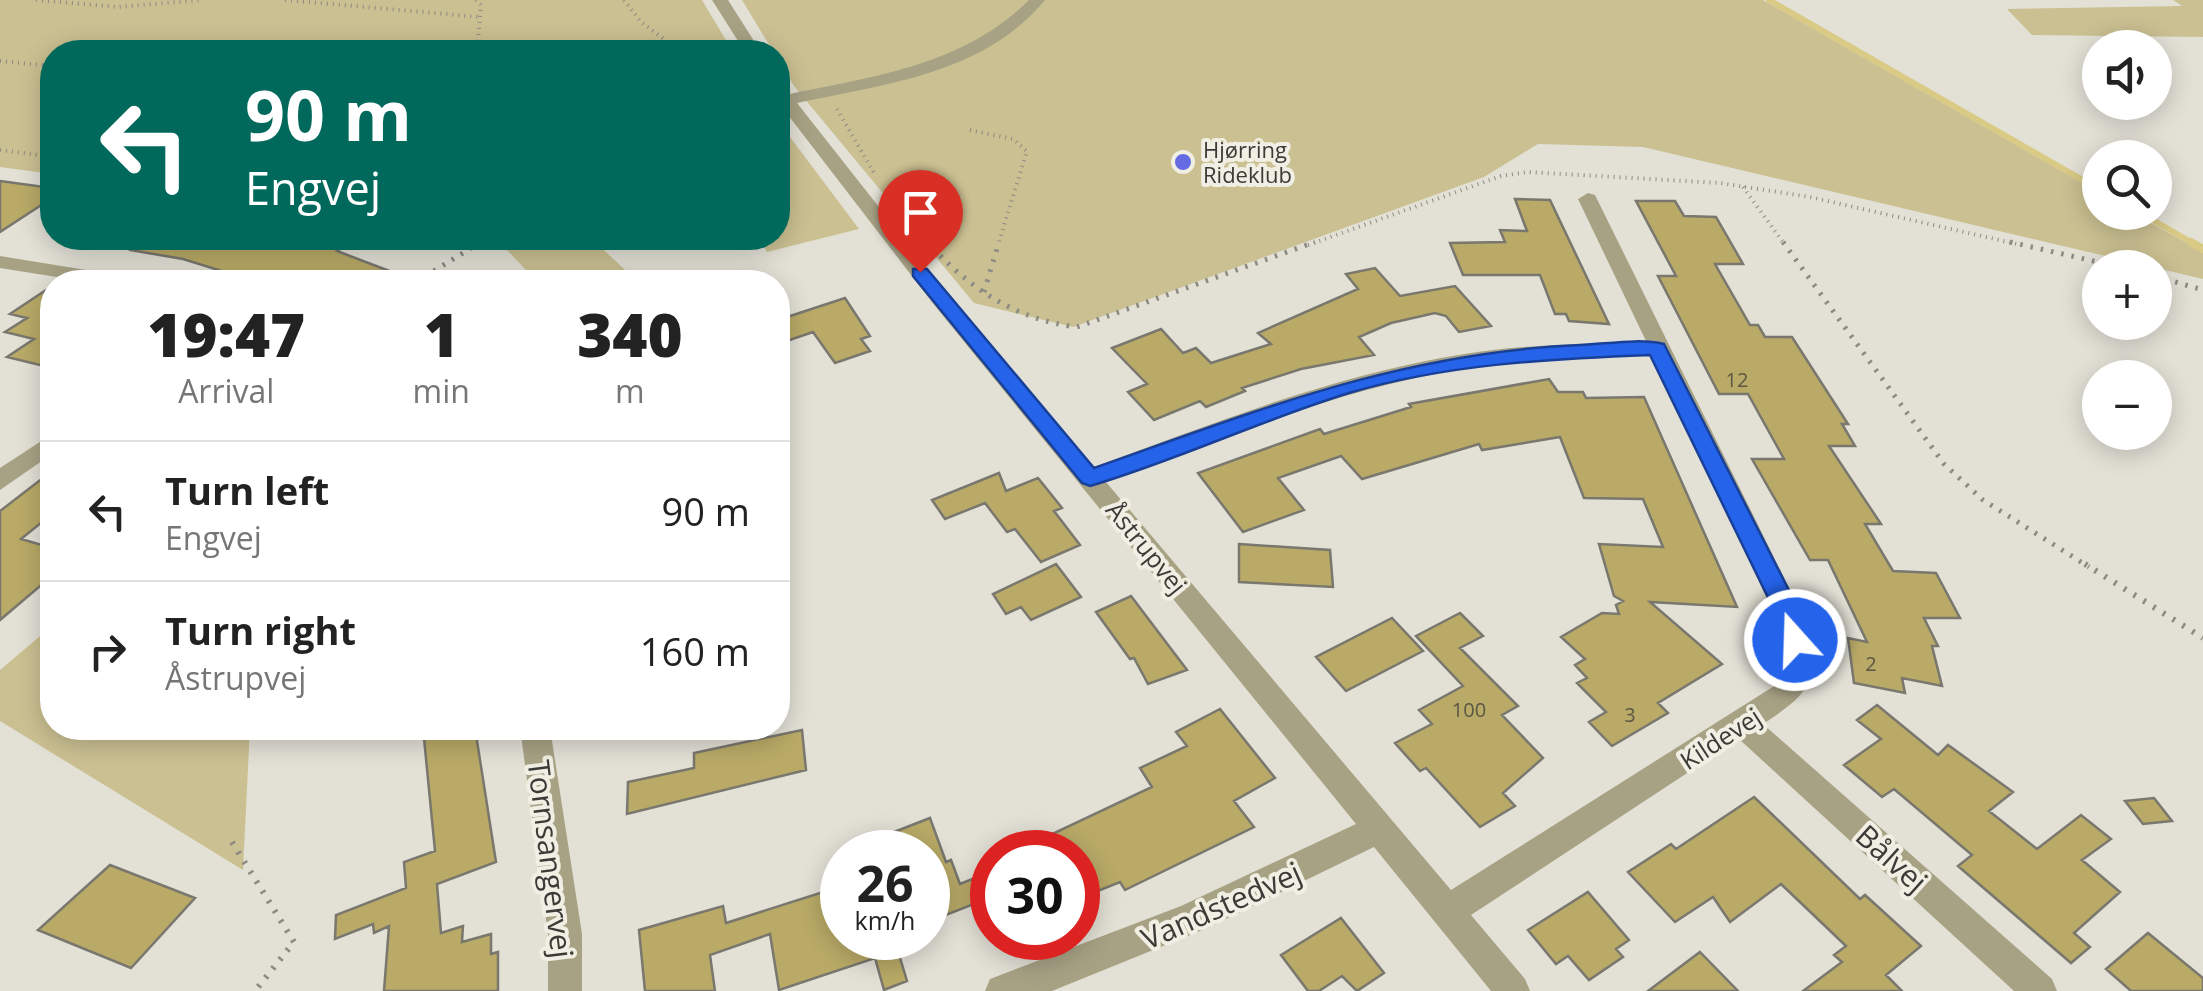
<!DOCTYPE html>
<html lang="en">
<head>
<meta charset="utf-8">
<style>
  body { margin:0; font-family:"Open Sans",sans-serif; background:#f6f6f6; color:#222; height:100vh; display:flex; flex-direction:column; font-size:38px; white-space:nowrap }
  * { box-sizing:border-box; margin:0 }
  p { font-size:32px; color:#767676 }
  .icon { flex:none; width:55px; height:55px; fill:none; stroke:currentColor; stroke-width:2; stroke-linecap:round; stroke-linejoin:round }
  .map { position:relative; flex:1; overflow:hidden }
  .side { position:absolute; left:40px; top:270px; width:750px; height:470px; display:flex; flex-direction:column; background:#fff; border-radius:40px; box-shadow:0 5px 25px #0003 }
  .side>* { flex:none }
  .banner { position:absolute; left:40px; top:40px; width:750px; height:210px; border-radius:40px; box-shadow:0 5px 25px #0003; background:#00695c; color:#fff; overflow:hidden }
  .controls { position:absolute; left:2082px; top:30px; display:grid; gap:20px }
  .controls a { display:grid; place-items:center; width:90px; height:90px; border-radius:50%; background:#fff; box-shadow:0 5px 25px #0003; font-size:50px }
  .speed { position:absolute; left:820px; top:830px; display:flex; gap:20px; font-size:50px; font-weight:700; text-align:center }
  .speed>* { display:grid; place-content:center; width:130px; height:130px; border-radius:50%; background:#fff; box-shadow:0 5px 25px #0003; line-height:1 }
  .speed small { font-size:25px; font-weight:400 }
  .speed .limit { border:15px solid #d22; background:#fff; color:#111 }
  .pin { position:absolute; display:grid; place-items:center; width:85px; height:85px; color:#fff; margin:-102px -42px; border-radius:50% 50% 50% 0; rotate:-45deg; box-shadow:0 0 10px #0007 }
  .pin .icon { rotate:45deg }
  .me { position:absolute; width:110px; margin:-55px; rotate:340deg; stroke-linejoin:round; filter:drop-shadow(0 0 8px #0008) }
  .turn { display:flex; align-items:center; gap:35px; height:210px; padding:0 40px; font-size:45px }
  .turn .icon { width:130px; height:130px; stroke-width:2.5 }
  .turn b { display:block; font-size:70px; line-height:85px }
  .eta { display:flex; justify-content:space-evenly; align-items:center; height:170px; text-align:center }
  .eta b { font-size:60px; font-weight:800; line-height:70px }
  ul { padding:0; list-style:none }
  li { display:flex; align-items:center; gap:30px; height:140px; padding:0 40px; border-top:2px solid #e0e0e0 }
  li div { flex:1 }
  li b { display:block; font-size:38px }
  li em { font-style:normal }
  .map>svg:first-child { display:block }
  .green { fill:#cbc092 }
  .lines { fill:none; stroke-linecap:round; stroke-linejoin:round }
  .stream-far1 { stroke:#d9ca86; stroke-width:6 }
  .stream { stroke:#d9ca86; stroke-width:8 }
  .building { fill:#b9aa67; stroke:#79776e; stroke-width:2.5 }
  .path-far2 { stroke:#8c8a83; stroke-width:4; stroke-dasharray:1 5; stroke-linecap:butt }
  .path-far1 { stroke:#8c8a83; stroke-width:5; stroke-dasharray:2.5 8; stroke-linecap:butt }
  .path { stroke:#8c8a83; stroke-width:6; stroke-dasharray:2.5 9; stroke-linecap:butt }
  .minor { fill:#a8a285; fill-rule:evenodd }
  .route { fill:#2563eb; stroke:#184099; stroke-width:2.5 }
  .poi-dot { fill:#646be3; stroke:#f1eee3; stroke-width:4 }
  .labels { text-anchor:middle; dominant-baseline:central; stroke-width:8; stroke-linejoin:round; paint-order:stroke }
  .number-label { font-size:20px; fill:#5b5743 }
  .far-poi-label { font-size:22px; fill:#3c3b37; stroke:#f1eee3; text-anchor:start }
  .street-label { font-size:25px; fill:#3c3b37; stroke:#f1eee3 }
  .near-street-label { font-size:30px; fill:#3c3b37; stroke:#f1eee3 }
</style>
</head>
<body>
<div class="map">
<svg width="2203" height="991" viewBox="0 0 2203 991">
  <rect width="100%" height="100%" fill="#e3e1d6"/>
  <!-- green -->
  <path class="green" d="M0 0H702L733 52H52V174L0 167Z
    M742 0H1763L2100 193V212L2133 213 2203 252V279L1643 147 1538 144 1484 177 1073 327 974 303 794 86Z
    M2173 0H2203V37L2032 35 2007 9 2182 6Z
    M778 121 859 229 767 252 758 238H778Z
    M475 238H591L638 282H537L508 251Z
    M52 626V728H250L243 870 0 721V670Z"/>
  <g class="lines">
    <!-- stream-far1 -->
    <path class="stream-far1" d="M1769 0 2100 190
      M2139 212 2196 245"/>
    <!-- stream -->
    <path class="stream" d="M2191 242 2203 249"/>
  </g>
  <!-- building -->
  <path class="building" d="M0 181 52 188V198L0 232Z
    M1515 199 1550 200 1609 324 1569 321 1566 314H1555L1540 275H1463L1450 243 1505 242 1500 230 1527 231Z
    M1636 201H1675L1684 216 1716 217 1743 264H1715L1750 325H1758L1765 337H1792L1848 424H1842L1855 446H1829L1881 524H1865L1893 571 1936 573 1960 618H1924L1938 646H1932L1942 686 1902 678 1905 693 1854 683 1848 638 1867 642 1828 560H1810L1752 459H1784L1748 394H1719L1658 276H1676Z
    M131 238H358L337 251 413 280 257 282 183 259 130 250Z
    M1375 268 1400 296 1455 286 1491 326 1459 332 1446 316 1435 313 1391 323 1359 337 1374 355 1301 369 1242 388 1245 391 1206 407 1200 401 1154 420 1128 392 1147 384 1112 348 1161 329 1183 353 1196 348 1211 363 1271 344 1258 333 1358 289 1346 274Z
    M52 286V368L7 357 34 339 5 332 27 318 10 314Z
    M845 298 870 336 861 339 870 351 835 363 813 332 778 344V320Z
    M1549 379 1558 392H1583L1586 398 1644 397 1737 607 1650 602 1722 664 1658 703 1668 713 1612 746 1589 722 1606 712 1577 683 1587 678 1575 665 1585 659 1561 637 1602 613 1619 614 1616 605 1623 601 1614 596 1599 544 1663 547 1643 499 1584 498 1560 437 1482 450 1479 444 1362 479 1341 456 1278 478 1304 510 1243 532 1198 473 1320 429 1324 434 1411 407 1409 404Z
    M52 471V514L21 539 52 548V576L0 620V511Z
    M999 473 1006 491 1038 478 1062 508 1054 511 1080 545 1041 562 1015 529 1007 532 985 503 945 519 932 500Z
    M1239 544 1330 550 1333 587 1239 582Z
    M1056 564 1081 597 1031 620 1021 607 1006 614 993 594Z
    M1131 596 1187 670 1148 684 1134 658 1130 659 1096 612Z
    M1460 613 1483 636 1460 648 1518 706 1502 715 1543 758 1503 793 1515 806 1480 827 1426 768 1420 771 1395 743 1432 724 1419 710 1463 686 1416 636Z
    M1392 618 1423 651 1346 691 1316 657Z
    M1877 705 1938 755 1948 745 2013 792 1989 811 2037 849 2081 815 2111 839 2082 860 2120 892 2074 933 2090 947 2071 963 1958 866 1972 855 1894 789 1882 797 1844 765 1881 739 1857 720Z
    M1220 709 1275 778 1234 801 1254 827 1125 890 1120 882 1078 899V852H1014L1152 787 1140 768 1187 746 1176 732Z
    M423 728H475L496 862 437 884 441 933 463 926 462 942 491 934V954L498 952V991H384L389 926 374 933 373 924 335 939 336 915 406 888 404 862 435 851Z
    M802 730 806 770 627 814 628 782 694 768V753Z
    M1754 797 1860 899 1865 895 1921 946 1886 975 1902 991H1803L1842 962 1834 955 1846 946 1781 884 1730 922 1713 897 1675 922 1628 872 1671 844 1676 849Z
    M2154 798 2172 821 2143 824 2125 801Z
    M930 818 946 862 951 860 960 884 992 871V897L928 922V852H901L894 832Z
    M110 865 195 898 131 968 38 930Z
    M842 886V938H923L924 942 898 951 907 981 884 990 875 958 779 990 770 934 710 955 715 991H645L639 930 723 906 726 923Z
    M1588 892 1629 940 1616 949 1623 957 1589 980 1568 956 1556 964 1528 930Z
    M1341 918 1384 973 1357 991 1342 976 1319 991H1308L1281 955Z
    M2148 933 2203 978V991H2131L2106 969Z
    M1700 952 1738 991H1648Z"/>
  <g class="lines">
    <!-- path-far2 -->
    <path class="path-far2" d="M36 0 118 7 201 0
      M285 0 480 17
      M476 0 481 5 477 52
      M624 0 641 22 681 52
      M0 61 52 66
      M837 109 874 173
      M970 130 1013 139 1027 151 998 245
      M0 150 52 157
      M1743 187 1785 245
      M477 245 488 238
      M1308 245 1501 176 1528 172 1720 183 1810 197 2021 245"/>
    <!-- path-far1 -->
    <path class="path-far1" d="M1783 242 1944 464 1983 500 2089 567
      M2010 242 2124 268
      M933 248C973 291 1018 320 1077 327L1315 242
      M2155 276 2203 290
      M416 282 481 242
      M984 292 999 242"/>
    <!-- path -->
    <path class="path" d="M2085 564 2203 638
      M232 842 294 942 255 991"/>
    <!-- minor -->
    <path class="minor" d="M712 0H728L761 52H745Z
      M1029 0H1045C984 74 884 84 797 103L949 296 1094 467C1214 423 1337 374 1464 354 1524 344 1585 344 1646 341L1578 199 1588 193 1595 195 1805 620C1818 681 1815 690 1763 724L2052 979 2057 991H2014L1739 739 1471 915 1525 979 1530 991H1491L1374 847 1205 929 1052 991H985L990 979 1181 906 1356 824 935 306 778 102V85L790 94C876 76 964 65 1029 0ZM1652 355 1777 620 1785 660 1779 683 1451 890 1106 482C1222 438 1339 389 1462 369 1525 358 1589 358 1652 355Z
      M0 256 123 276 133 282H88L0 268Z
      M52 434V454L0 490V468Z
      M520 728H550L582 934V991H548V934Z"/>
  </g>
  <!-- route -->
  <path class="route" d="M913 269H927L1094 468C1259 410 1403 352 1581 345 1607 344 1639 338 1664 344L1804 620 1808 640 1795 650 1786 647 1779 620 1650 355C1548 359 1447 364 1349 393 1261 420 1178 460 1090 486L1082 483 913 276Z"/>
  <!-- markers -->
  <circle class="poi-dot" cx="1183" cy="162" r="10"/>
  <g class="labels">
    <!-- number labels -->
    <g class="number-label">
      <text x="1737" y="379">12</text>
      <text x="1871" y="663">2</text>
      <text x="1469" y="709">100</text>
      <text x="1630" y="714">3</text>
    </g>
    <!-- far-poi labels -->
    <g class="far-poi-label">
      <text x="1203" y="149">Hjørring<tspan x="1203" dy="25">Rideklub</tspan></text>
    </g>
    <!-- street labels -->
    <g class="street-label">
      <text transform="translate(1147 547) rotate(51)">Åstrupvej</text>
      <text transform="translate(1720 738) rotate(-33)">Kildevej</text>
    </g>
    <!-- near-street labels -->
    <g class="near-street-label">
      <text transform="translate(1892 858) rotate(42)">Bålvej</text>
      <text transform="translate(551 859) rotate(83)">Tornsangervej</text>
      <text transform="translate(1221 905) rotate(-24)">Vandstedvej</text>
    </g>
  </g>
</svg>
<div class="controls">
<a><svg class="icon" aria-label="sound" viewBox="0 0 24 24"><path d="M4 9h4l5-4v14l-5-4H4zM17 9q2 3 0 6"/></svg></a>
<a><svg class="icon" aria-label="search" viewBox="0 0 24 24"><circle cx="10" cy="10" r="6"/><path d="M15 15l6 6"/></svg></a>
<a>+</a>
<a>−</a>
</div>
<div class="speed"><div>26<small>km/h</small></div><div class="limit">30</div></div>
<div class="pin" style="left:920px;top:272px;background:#d93025"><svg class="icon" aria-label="arrive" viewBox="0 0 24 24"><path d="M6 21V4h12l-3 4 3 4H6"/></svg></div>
<svg class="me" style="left:1795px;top:640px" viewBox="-20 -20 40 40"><circle r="17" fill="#2563eb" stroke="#fff" stroke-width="3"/><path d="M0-11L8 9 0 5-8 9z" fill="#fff"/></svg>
<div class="banner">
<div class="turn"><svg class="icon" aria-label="left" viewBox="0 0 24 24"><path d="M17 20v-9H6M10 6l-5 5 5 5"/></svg><div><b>90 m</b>Engvej</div></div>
</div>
<section class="side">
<div class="eta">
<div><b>19:47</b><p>Arrival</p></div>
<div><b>1</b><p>min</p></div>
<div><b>340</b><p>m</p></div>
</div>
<ul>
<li><svg class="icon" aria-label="left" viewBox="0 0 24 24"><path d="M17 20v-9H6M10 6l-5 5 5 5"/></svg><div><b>Turn left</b><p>Engvej</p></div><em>90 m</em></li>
<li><svg class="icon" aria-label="right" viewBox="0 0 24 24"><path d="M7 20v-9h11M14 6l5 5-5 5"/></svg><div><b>Turn right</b><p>Åstrupvej</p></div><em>160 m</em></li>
</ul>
</section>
</div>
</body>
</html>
